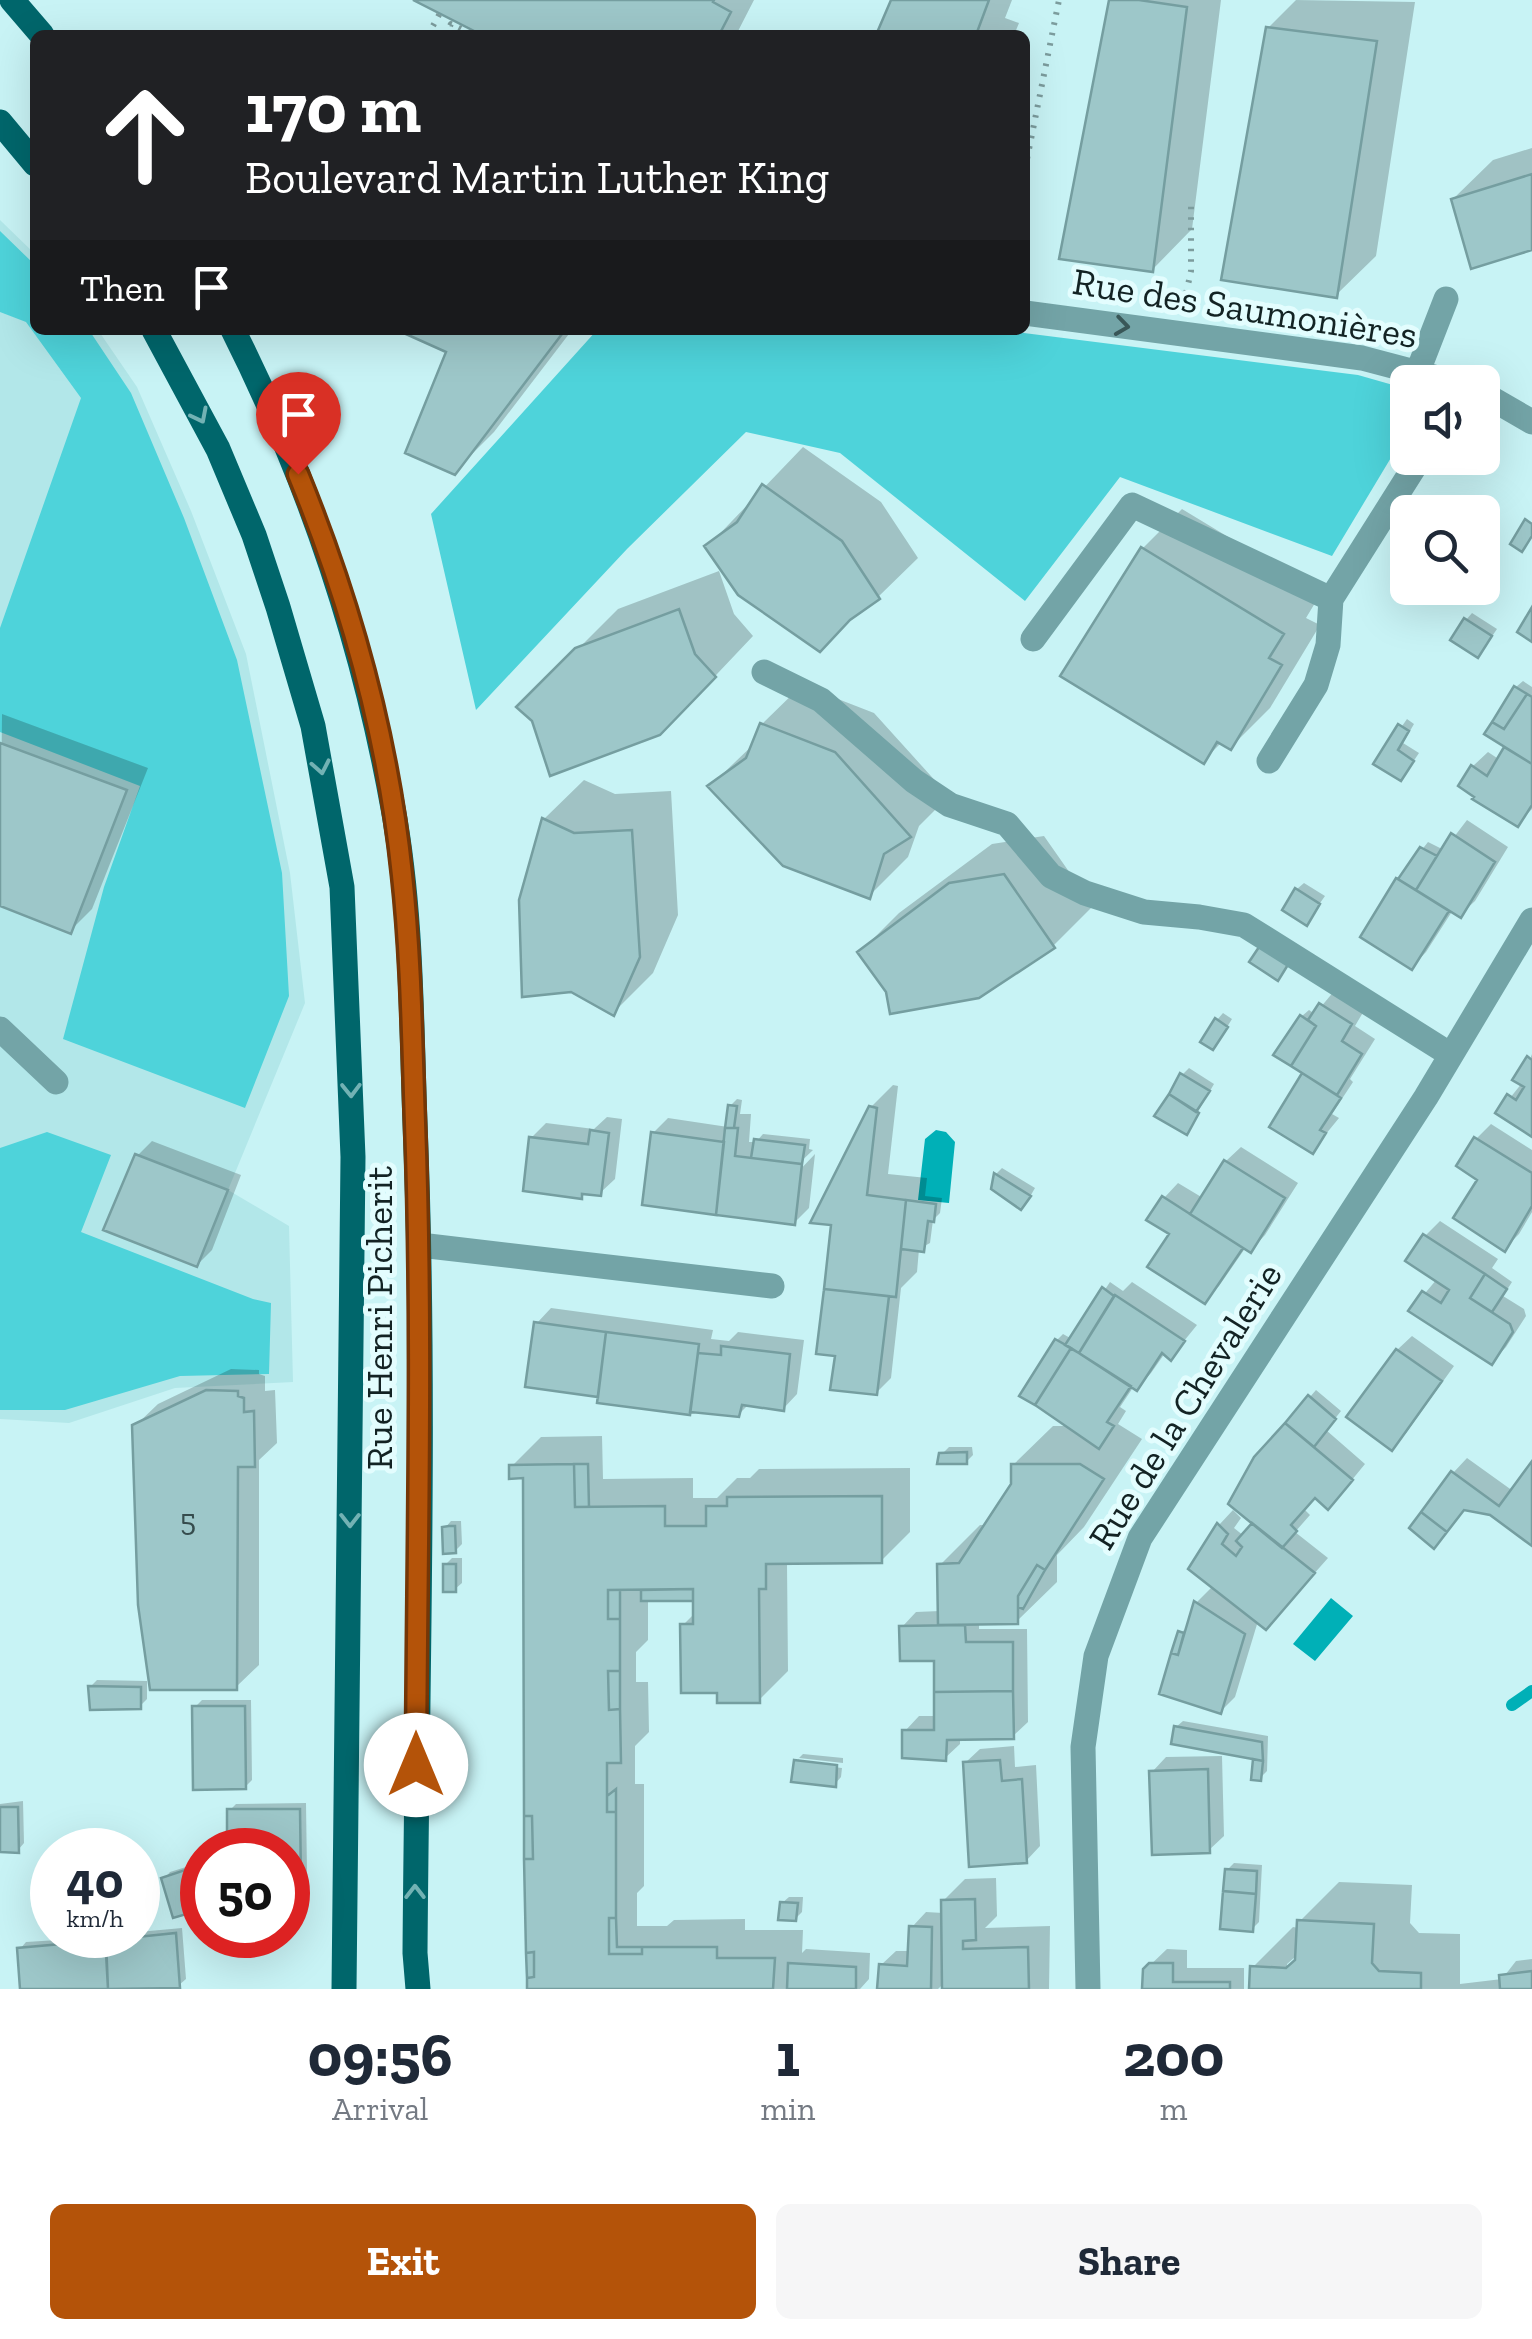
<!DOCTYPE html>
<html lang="en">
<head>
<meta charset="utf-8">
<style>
  body { margin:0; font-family:"Zilla Slab",serif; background:#f6f6f7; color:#1f2937; height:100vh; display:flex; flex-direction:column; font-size:38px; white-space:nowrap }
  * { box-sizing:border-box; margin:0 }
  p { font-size:32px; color:#747a83 }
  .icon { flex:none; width:55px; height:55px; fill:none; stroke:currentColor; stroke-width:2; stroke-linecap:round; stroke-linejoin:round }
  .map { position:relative; height:1989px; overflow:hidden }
  .drawer { display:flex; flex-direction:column; background:#fff; flex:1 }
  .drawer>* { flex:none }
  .banner { position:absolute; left:30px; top:30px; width:1000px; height:305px; border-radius:15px; box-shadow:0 10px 40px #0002; background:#202124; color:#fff; overflow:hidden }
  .buttons { position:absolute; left:1390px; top:365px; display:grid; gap:20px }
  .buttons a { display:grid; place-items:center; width:110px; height:110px; border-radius:15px; background:#fff; box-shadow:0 10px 40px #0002; font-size:50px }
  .speed { position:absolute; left:30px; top:1828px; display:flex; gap:20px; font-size:50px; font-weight:700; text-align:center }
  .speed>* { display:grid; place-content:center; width:130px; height:130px; border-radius:50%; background:#fff; box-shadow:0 10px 40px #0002; line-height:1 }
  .speed small { font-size:25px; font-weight:400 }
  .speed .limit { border:15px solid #d22; background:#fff; color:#111 }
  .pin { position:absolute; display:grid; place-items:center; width:85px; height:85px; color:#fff; margin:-102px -42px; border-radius:50% 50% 50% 0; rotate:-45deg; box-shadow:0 0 10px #0007 }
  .pin .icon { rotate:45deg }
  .me { position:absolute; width:110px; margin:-55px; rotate:0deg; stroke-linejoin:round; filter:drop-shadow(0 0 8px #0008) }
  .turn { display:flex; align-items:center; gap:35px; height:210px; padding:0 50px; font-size:45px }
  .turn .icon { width:130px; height:130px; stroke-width:2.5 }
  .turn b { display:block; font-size:70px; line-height:85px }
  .then { display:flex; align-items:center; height:95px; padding:0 50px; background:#0003; gap:20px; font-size:38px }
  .eta { display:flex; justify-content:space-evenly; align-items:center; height:170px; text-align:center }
  .eta b { font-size:60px; font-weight:700; line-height:70px }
  .cta { display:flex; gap:20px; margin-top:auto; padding:20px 50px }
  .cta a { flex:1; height:115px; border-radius:15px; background:#b45309; color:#fff; font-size:40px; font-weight:700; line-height:115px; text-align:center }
  .cta a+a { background:#f6f6f7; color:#1f2937 }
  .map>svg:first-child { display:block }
  .built { fill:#b2e7e9 }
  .green { fill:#4ed3da }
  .water { fill:#00b0b7 }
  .shadow { fill:#0003; fill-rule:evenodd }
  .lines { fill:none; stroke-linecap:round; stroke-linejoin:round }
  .stream { stroke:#00b0b7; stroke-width:12 }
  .building { fill:#9dc7c9; stroke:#759ea0; stroke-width:2.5 }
  .path { stroke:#7c9c9d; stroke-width:6; stroke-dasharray:2.5 8; stroke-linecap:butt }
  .minor { stroke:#73a4a7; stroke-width:25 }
  .major { stroke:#00666b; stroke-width:25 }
  .oneway { stroke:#395758 }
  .oneway2 { stroke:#72b2b4 }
  .route-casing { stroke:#753606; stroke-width:25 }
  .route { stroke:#b45309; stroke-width:18 }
  .labels { text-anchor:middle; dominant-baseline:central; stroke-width:10; stroke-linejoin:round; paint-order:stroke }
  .number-label { font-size:32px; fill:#364c4d }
  .street-label { font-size:38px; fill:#132324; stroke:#e3fdfe }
</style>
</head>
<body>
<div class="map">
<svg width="1532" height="1989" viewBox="0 0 1532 1989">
  <rect width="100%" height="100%" fill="#c8f3f5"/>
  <!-- built -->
  <path class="built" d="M0 220 35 254V330H98L137 387 191 511 246 654 290 873 305 1003 228 1190 289 1226 293 1382 175 1388 69 1423 0 1419Z"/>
  <!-- green -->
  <path class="green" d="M0 231 35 265V330H89L131 393 184 518 237 660 282 873 289 996 245 1108 63 1039 104 887 140 786 0 732V628L81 398 26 322 0 312Z
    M597 330H1000L1358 375 1407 389V431L1332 556 1120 477 1025 601 840 453 746 432 627 549 476 710 431 514Z
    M47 1132 111 1155 81 1232 253 1299 271 1303 269 1374 180 1376 65 1410H0V1148Z"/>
  <!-- water -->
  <path class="water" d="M936 1130 946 1132 955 1142 949 1203 918 1200 925 1139Z
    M1331 1598 1353 1616 1315 1661 1293 1644Z"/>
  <!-- shadow -->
  <path class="shadow" d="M419 0H754L736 35H488Z
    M893 0H1012L1005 18 1019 23 1014 35H878Z
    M1111 0H1221L1192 229 1153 269Z
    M1296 0 1415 2 1376 256 1336 295 1268 28Z
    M1532 148V248L1453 199 1493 160Z
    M403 330H572L494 432 454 472 449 350Z
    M803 447 881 502 918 558 878 597 708 546Z
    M1182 509 1321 593 1306 618 1320 625 1270 708 1231 747 1222 742 1203 761 1142 549Z
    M719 571 734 614 753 636 700 692 534 719 520 707 618 609Z
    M1472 613 1497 629 1484 648 1466 620Z
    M1523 681 1532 687V809L1517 824 1473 766 1488 752 1500 760 1507 746 1516 687Z
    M802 685 874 713 949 796 919 826 908 857 869 896 710 786 755 743 762 724Z
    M2 714 148 768 92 909 70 931 0 903Z
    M1407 719 1414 724 1403 743 1419 753 1407 771 1376 763Z
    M584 780 615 794 671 791 678 915 653 973 614 1012 544 819Z
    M1467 820 1508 847 1475 901 1460 915 1453 910 1426 952 1412 967 1398 880 1428 842 1444 850Z
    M1044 836 1093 906 1053 946 889 991 860 952 899 913 992 844Z
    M1304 883 1325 896 1306 923 1297 889Z
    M1335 990 1365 1009 1355 1026 1375 1039 1350 1079 1353 1082 1332 1114 1339 1118 1312 1151 1273 1126 1305 1072 1302 1016 1309 1010 1315 1014Z
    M1223 1013 1232 1019 1219 1040 1217 1020Z
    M1532 1054V1134L1498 1113 1522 1083Z
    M1189 1068 1214 1084 1186 1132 1182 1075Z
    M893 1085 898 1086 888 1174 927 1178 925 1196 942 1198 940 1213 933 1220 930 1243 919 1249 917 1272 901 1288 891 1378 876 1393 833 1388 871 1107Z
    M737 1099 742 1100 740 1114H751L749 1142H756L763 1134 810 1139 809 1149 813 1150 791 1171 795 1175 815 1154 809 1208 795 1222 653 1133 668 1118 728 1127 730 1106Z
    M607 1117 622 1119 615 1179 600 1193 586 1192 581 1196 531 1138 546 1123 594 1129Z
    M1491 1124 1532 1150V1212L1519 1234 1504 1249 1480 1179 1476 1139Z
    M152 1141 241 1175 212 1250 197 1265 137 1156Z
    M1241 1147 1298 1183 1265 1235 1251 1250 1246 1247 1219 1286 1204 1300 1164 1198 1178 1183 1203 1198 1226 1161Z
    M1002 1168 1035 1188 1028 1200 993 1188 996 1174Z
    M1440 1221 1498 1259 1492 1268 1512 1282 1503 1296 1524 1309 1526 1316 1506 1347 1492 1362 1411 1310 1437 1279 1425 1236Z
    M1110 1282 1123 1291 1132 1282 1197 1325 1171 1357 1165 1353 1151 1373 1137 1388 1134 1386 1120 1407 1126 1411 1118 1424 1142 1439 1084 1527 1057 1555V1582L1017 1621 979 1622V1629H1027L1028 1722 1013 1736 960 1738V1744L945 1758 905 1731 919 1716H936V1658L902 1627 916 1612 940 1611V1565L980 1525H987L1013 1485V1465L1053 1426H1069L1057 1340 1063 1334 1072 1339Z
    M551 1308 713 1330 711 1339 729 1341 738 1332 804 1340 797 1394 783 1409 749 1404 738 1415 601 1395 537 1323Z
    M1412 1336 1454 1366 1406 1433 1392 1448 1397 1350Z
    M231 1369 259 1370V1374L265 1376V1391L275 1390 277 1443 259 1460V1665L236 1687 135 1426 158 1404Z
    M1316 1390 1341 1411 1326 1430 1365 1464 1342 1492 1316 1496 1304 1509 1310 1515 1295 1532 1328 1558 1280 1612 1258 1621 1235 1697 1221 1711 1162 1693 1180 1633 1189 1627 1196 1603 1213 1586 1191 1569 1219 1525 1233 1510 1241 1518 1234 1528 1244 1536 1256 1523 1257 1458Z
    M602 1436 603 1479 693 1478V1498H717L737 1478H750L759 1469 910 1468V1532L881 1561 787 1564 788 1671 759 1700 720 1691 683 1625 695 1613V1599H648V1640L636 1652V1682H648L649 1732 635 1746V1784H644V1886L637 1893V1926H667L674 1920 745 1919V1930H803L802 1953 806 1949 870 1953 869 1979 860 1989H529L525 1476 512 1466 541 1437Z
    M949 1447H972L973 1455 966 1462 942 1454Z
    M1467 1458 1513 1491 1532 1465V1543L1491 1513 1466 1508 1454 1522 1453 1473Z
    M451 1521H461L462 1544 455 1551 445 1528Z
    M452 1558H462V1583L455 1589 445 1565Z
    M97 1680 147 1681V1699L140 1706 90 1687Z
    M202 1700H251L252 1780 245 1787 195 1707Z
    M1183 1721 1268 1736 1267 1771 1260 1778 1255 1757 1176 1727Z
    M1014 1746 1015 1767 1036 1765 1040 1846 1026 1861 965 1763 980 1749Z
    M803 1754 843 1758V1763L799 1758Z
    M1222 1756 1224 1836 1209 1850 1152 1772 1166 1757Z
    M799 1758V1763L842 1768 841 1777 835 1784 794 1780Z
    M23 1801 24 1843 18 1850H0V1804Z
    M306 1803 307 1873 300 1879 288 1880V1850H253L252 1831 230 1810 236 1804Z
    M202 1862V1907L175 1915 164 1879 170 1872Z
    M1234 1863 1262 1865 1259 1922 1252 1929 1227 1870Z
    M996 1878 997 1916 985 1928 1050 1926 1049 1989H945V1982L938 1989H880L881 1965 896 1951H910L912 1927 926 1912 943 1913V1901L965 1879Z
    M1339 1882 1412 1885 1410 1923 1419 1933 1460 1934V1984L1502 1979 1516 1961 1532 1959V1989H1252L1253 1967 1293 1927 1299 1928V1922ZM1303 1950 1306 1954 1287 1970V1964Z
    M789 1897H803L802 1912 796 1918 782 1903Z
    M182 1928 186 1979 179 1985 134 1989H23L20 1949 26 1942 138 1935V1932Z
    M1167 1949 1187 1950V1968H1244V1989H1145V1970Z"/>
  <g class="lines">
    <!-- stream -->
    <path class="stream" d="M1512 1705 1532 1691"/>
  </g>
  <!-- building -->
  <path class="building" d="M413 0H714L713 2 731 12 719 35H482Z
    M891 0H989L976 35H876Z
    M1109 0H1139L1187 7 1153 272 1059 259Z
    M1266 27 1377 41 1337 298 1221 280Z
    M1532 174V250L1471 269 1451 199Z
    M397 330H565L455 475 405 453 446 352Z
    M762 484 842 541 880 599 850 620 820 652 738 595 704 546 737 522Z
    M1525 519 1532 524V536L1522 552 1510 544Z
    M1141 547 1284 634 1269 658 1282 665 1231 750 1217 742 1204 764 1060 676Z
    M1532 607V642L1517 632Z
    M679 609 695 654 716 677 660 735 550 776 532 721 516 707 575 648Z
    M1464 618 1492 636 1478 658 1450 640Z
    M1514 686 1527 694 1504 729 1492 722Z
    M1527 694 1532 697V764L1484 734 1492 722 1504 729Z
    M760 723 835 752 911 837 884 854 870 899 783 866 707 786 746 758Z
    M1398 724 1409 731 1398 750 1414 761 1401 781 1373 764Z
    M0 743 127 790 71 934 0 906Z
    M1504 747 1532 764V805L1518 827 1472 799 1474 797 1458 786 1471 765 1487 776Z
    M542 818 574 833 632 830 640 957 614 1016 571 992 522 997 519 900Z
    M1451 833 1495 862 1461 918 1416 890Z
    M1420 847 1437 856 1416 890 1398 879Z
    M1004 874 1055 948 979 998 890 1014 886 992 857 952 949 883Z
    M1396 878 1449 911 1412 970 1360 937Z
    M1295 888 1320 904 1307 926 1282 910Z
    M1261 944 1289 963 1278 981 1249 962Z
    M1319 1003 1352 1024 1342 1041 1362 1054 1337 1095 1291 1066 1316 1026 1308 1020Z
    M1300 1015 1316 1026 1291 1066 1273 1055Z
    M1215 1018 1228 1027 1213 1050 1200 1042Z
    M1527 1056 1532 1060V1137L1495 1113 1507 1094 1516 1100 1524 1087 1512 1080Z
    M1180 1073 1210 1091 1196 1112 1169 1094Z
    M1302 1073 1341 1098 1320 1130 1326 1133 1313 1154 1269 1127Z
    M1169 1094 1199 1113 1187 1135 1154 1116Z
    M728 1105 737 1106 734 1128H725Z
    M869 1106 877 1108 867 1195 906 1200 896 1297 824 1289 831 1225 810 1223Z
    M725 1128H738L735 1156 802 1164 795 1225 716 1215Z
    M590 1130 609 1133 601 1196 582 1194V1199L523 1191 529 1137 588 1144Z
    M651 1132 724 1142 716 1215 642 1205Z
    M1474 1137 1532 1173V1206L1505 1252 1453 1218 1477 1180 1456 1166Z
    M754 1139 805 1145 802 1164 751 1158Z
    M135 1154 228 1190 197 1267 103 1230Z
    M1224 1160 1285 1198 1251 1253 1190 1214Z
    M994 1173 1031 1196 1021 1210 991 1189Z
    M1162 1196 1243 1248 1205 1304 1147 1267 1169 1234 1146 1220Z
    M906 1200 936 1204 934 1222 928 1221 924 1252 901 1249Z
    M1423 1234 1485 1274 1470 1298 1510 1324 1513 1332 1492 1365 1408 1311 1422 1291 1441 1303 1449 1290 1405 1261Z
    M1485 1274 1507 1289 1492 1312 1470 1298Z
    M1102 1287 1114 1296 1079 1353 1065 1345Z
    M824 1289 889 1296 877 1395 830 1390 835 1356 816 1354Z
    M1115 1295 1185 1341 1171 1361 1162 1353 1137 1391 1079 1353Z
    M534 1322 606 1332 598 1397 525 1387Z
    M606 1332 699 1344 690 1415 597 1403Z
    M1055 1339 1071 1348 1035 1405 1019 1396Z
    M721 1346 790 1354 784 1411 742 1405 739 1417 690 1412 698 1353 721 1355Z
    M1071 1348 1131 1386 1107 1422 1114 1426 1099 1449 1035 1405Z
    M1396 1349 1442 1381 1392 1451 1346 1417Z
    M206 1390 238 1391V1396L244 1398V1412L254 1411 255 1467H238L237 1690H150L138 1605 132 1425Z
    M1308 1395 1336 1419 1314 1447 1285 1423Z
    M1285 1423 1353 1480 1328 1510 1315 1498 1291 1525 1297 1531 1282 1548 1228 1504 1254 1457Z
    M967 1452V1464H937L939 1453Z
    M1532 1461V1546L1490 1515 1464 1510 1447 1532 1421 1512 1451 1471 1499 1506Z
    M574 1464H588L589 1507H575Z
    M574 1464 575 1507 665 1506V1526H706V1506H727V1497L882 1496V1563L766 1564V1589H759L760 1703H717V1693H681L680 1624H693V1589L608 1590V1619H620V1671H608L609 1710 620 1709 621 1763H607V1812H616V1918H609V1954H642V1947H717V1958H775L773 1989H527V1978L534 1977V1952L526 1953 524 1859H533L532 1816H524L523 1478 509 1479V1465Z
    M1011 1464H1080L1104 1479 1045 1570 1037 1565 1018 1596V1624L938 1625 937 1564 959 1563 1011 1484Z
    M1421 1512 1447 1532 1434 1549 1409 1528Z
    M1217 1523 1228 1534 1222 1544 1236 1556 1242 1547 1236 1541 1252 1523 1315 1573 1266 1630 1188 1569Z
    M449 1526H455L456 1553 443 1554 442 1527Z
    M443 1564H456V1592H443Z
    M1037 1565 1045 1570 1023 1609 1018 1607V1596Z
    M693 1589V1601H641V1590Z
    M608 1590H620V1619H608Z
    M1194 1601 1245 1634 1221 1714 1159 1694 1171 1653 1178 1655Z
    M965 1625 966 1642H1013V1691L934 1692V1661H900L899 1626Z
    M1178 1631 1184 1633 1178 1655 1171 1653Z
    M608 1671H620V1709L609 1710Z
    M88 1686 141 1687V1709L90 1710Z
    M1013 1691 1014 1739 947 1740 946 1761 902 1758V1730H934V1692Z
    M192 1706H245L246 1789 193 1790Z
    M1174 1726 1262 1742 1263 1761 1171 1744Z
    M1253 1759 1263 1761 1261 1781 1251 1780Z
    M794 1760 837 1765 836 1787 791 1782Z
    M1000 1760 1002 1781 1022 1779 1027 1863 969 1867 963 1762Z
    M1208 1769 1210 1853 1152 1855 1149 1771Z
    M616 1789V1812H607V1796Z
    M0 1807H18L19 1853 0 1852Z
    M227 1809H300L301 1882H288V1850H250V1833L227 1834Z
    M524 1816H532L533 1859H524Z
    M202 1865V1910L197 1911 185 1870Z
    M1225 1869 1257 1871 1256 1894 1223 1891Z
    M185 1870 197 1911 173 1918 161 1878Z
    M1223 1891 1256 1894 1253 1932 1220 1929Z
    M975 1899 976 1940 963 1941V1949L1028 1947 1029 1989H942L941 1900Z
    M780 1902 798 1903 796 1921 778 1920Z
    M609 1918H616L617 1947H642V1954H609Z
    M1297 1920 1374 1924 1372 1963 1379 1971 1421 1973V1989H1249L1250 1966 1286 1968 1295 1960Z
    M909 1926 932 1927 931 1989H877L879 1964 907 1966Z
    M176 1933 180 1988 108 1989 105 1935H127L128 1938Z
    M106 1940 108 1989H20L17 1948Z
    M534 1952V1977L527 1978 526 1953Z
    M788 1963 856 1967V1989H787Z
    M1149 1963H1173V1982H1230V1989H1142L1143 1969Z
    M1532 1971V1989H1500L1499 1975Z"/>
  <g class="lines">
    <!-- path -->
    <path class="path" d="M428 35 440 13
      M445 35 451 24 461 29 457 35
      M1025 169 1059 0
      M1184 303 1191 271V201"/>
    <!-- minor -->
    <path class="minor" d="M1025 313 1362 358 1453 382
      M1418 371 1446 299
      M1482 393 1532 422
      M1033 639 1132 505 1331 599
      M764 672 821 700 914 781 950 805 1007 824 1051 876 1085 893 1144 912 1199 917 1244 925 1451 1055
      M1269 761 1316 685 1328 645 1331 599 1420 458
      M0 1029 56 1082
      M420 1245 772 1286
      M1088 1989 1083 1747 1096 1656 1140 1538 1426 1097 1532 920"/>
    <!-- major -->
    <path class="major" d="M12 0 42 35
      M0 122 35 164
      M154 330 218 449 254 535 278 607 313 726 342 887 353 1157 344 1989
      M233 330C309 481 363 642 393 808 412 912 411 1018 415 1123 426 1399 417 1676 415 1953L418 1989"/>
  </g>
  <!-- one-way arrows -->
  <defs><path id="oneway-chevron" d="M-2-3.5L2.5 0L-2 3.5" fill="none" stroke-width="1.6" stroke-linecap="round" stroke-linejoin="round" transform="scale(2.5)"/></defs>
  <use class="oneway" href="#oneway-chevron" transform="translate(1122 326) rotate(8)"/>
  <g class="oneway2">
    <use href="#oneway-chevron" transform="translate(200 416) rotate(63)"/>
    <use href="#oneway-chevron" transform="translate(321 767) rotate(79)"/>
    <use href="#oneway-chevron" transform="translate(351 1090) rotate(89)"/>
    <use href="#oneway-chevron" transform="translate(350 1520) rotate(90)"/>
    <use href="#oneway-chevron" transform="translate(415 1892) rotate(-90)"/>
  </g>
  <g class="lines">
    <!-- route casing -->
    <g class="route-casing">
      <path id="route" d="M298 474C350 601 388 738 402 875 411 957 412 1040 415 1123 423 1337 417 1551 416 1765"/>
    </g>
    <!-- route -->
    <use href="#route" class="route"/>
  </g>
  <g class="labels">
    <!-- number labels -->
    <g class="number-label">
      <text x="188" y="1520">5</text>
    </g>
    <!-- street labels -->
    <g class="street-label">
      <text transform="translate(1245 308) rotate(9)">Rue des Saumonières</text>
      <text transform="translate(379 1318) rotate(-90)">Rue Henri Picherit</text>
      <text transform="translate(1185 1406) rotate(-58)">Rue de la Chevalerie</text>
    </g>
  </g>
</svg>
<div class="buttons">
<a><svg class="icon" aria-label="sound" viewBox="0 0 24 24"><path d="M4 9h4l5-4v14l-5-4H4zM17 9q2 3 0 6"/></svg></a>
<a><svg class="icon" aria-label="search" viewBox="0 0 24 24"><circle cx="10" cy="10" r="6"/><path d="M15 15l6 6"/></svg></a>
</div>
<div class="speed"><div>40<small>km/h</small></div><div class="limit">50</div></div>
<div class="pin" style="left:298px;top:474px;background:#d93025"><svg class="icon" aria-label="arrive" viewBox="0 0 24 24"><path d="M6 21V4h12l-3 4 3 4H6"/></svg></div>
<svg class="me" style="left:416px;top:1765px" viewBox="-20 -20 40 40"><circle r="19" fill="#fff"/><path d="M0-13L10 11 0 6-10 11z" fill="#b45309"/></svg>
<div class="banner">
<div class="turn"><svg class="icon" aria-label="ahead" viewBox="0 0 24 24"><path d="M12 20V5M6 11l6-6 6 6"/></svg><div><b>170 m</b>Boulevard Martin Luther King</div></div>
<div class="then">Then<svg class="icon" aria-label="arrive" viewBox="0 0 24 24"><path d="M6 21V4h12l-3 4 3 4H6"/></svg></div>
</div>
</div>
<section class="drawer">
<div class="eta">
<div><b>09:56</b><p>Arrival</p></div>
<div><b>1</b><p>min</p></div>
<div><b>200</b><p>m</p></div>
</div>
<div class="cta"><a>Exit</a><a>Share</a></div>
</section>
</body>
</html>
